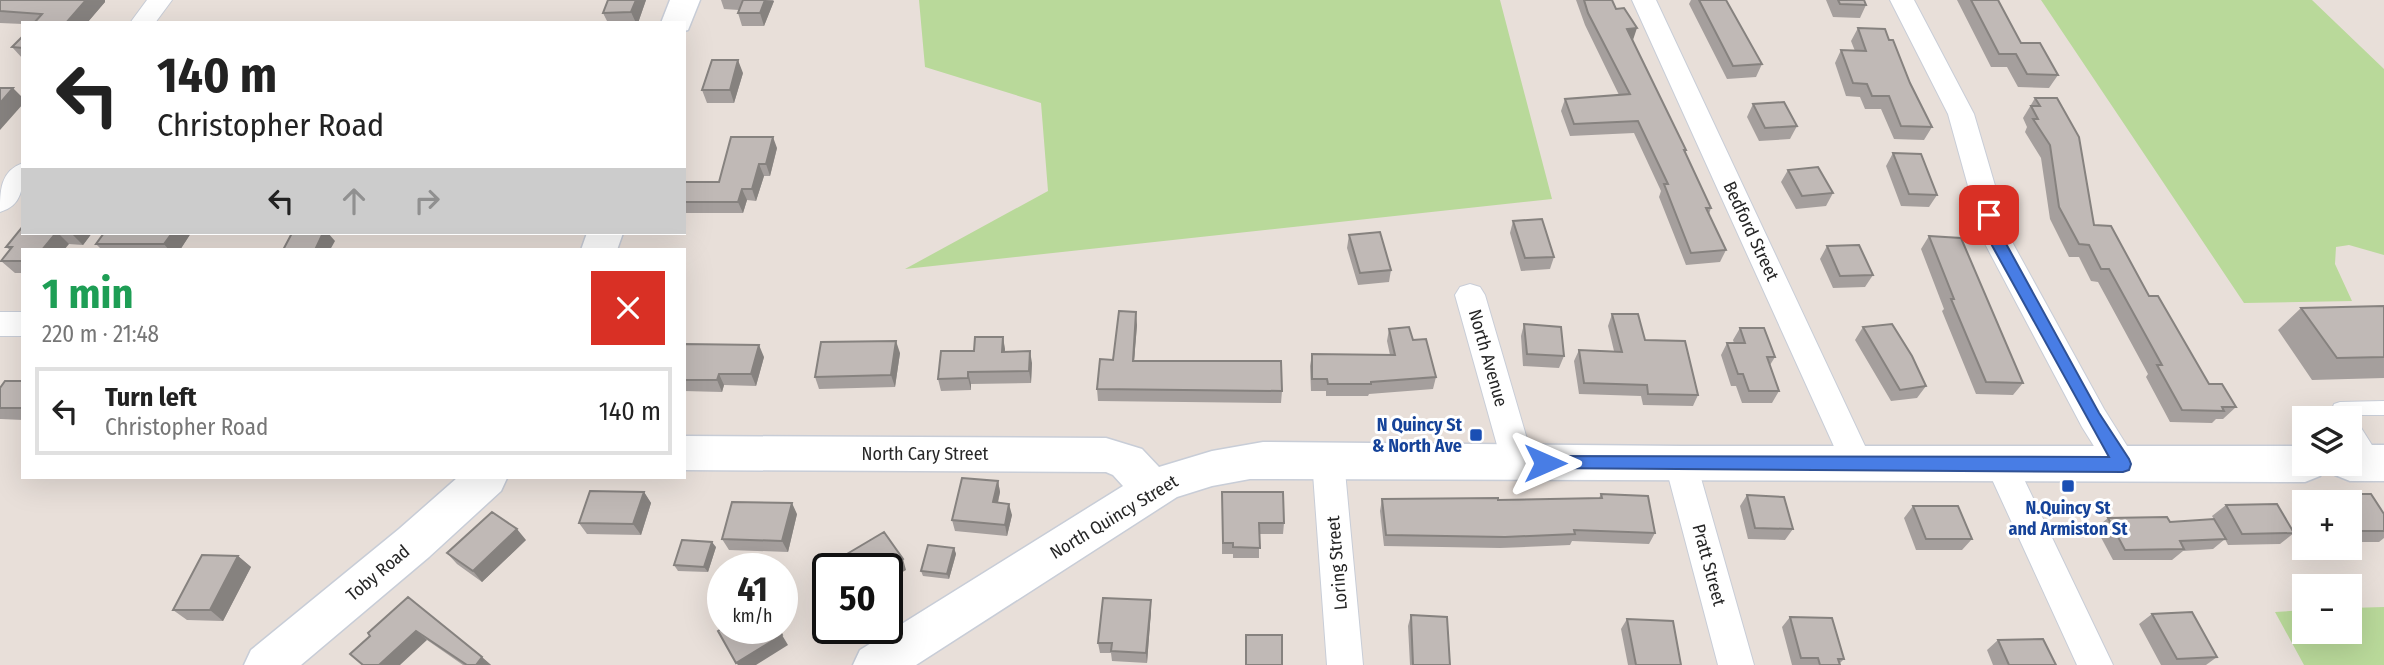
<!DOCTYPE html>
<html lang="en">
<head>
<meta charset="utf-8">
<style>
  body { margin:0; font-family:"Fira Sans Condensed",sans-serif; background:#f6f6f6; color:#222; height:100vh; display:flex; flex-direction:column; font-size:26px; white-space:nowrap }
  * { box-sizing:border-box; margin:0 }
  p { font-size:23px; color:#767676 }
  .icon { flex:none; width:38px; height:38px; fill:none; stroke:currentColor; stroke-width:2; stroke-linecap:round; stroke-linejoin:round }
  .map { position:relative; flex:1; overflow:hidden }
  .side { position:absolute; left:21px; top:248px; width:665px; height:231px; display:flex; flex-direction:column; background:#fff; border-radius:0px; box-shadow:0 7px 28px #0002 }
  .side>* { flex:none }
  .hud { position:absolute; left:21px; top:21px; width:665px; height:214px; border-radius:0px; box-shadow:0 7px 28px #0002; background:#fff; color:#222; overflow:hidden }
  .controls { position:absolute; left:2292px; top:406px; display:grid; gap:14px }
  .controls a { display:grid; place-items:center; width:70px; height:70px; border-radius:0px; background:#fff; box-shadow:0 7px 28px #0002; font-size:35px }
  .speed { position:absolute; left:707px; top:553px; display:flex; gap:14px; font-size:35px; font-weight:700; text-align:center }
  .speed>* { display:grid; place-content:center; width:91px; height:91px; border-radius:50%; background:#fff; box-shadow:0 7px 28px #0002; line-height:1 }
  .speed small { font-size:18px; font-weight:400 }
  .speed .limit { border:4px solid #111; border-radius:10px; background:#fff; color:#111 }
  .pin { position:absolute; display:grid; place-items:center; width:60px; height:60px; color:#fff; margin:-30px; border-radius:14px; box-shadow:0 4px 10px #0006 }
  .me { position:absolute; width:77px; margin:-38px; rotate:90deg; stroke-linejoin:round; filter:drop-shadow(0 0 5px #0008) }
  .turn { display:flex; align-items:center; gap:24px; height:147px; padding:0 21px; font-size:32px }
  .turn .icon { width:91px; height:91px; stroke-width:2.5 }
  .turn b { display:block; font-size:49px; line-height:60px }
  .lanes { display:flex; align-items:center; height:66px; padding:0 21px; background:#0003; justify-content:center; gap:35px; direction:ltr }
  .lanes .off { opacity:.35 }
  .round { display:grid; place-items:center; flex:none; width:74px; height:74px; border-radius:0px; background:#f6f6f6 }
  .overview { display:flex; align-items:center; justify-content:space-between; height:119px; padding:0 21px }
  h1 { font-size:42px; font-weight:700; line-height:52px; color:#1e9e55 }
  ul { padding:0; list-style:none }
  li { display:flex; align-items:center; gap:21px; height:88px; margin:0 14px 10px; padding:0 7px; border:4px solid #e0e0e0; border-radius:0px }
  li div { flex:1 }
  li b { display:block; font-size:26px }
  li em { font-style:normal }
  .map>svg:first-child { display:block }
  .green { fill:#b9d99a }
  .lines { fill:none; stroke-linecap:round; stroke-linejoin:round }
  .service-casing { stroke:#c8cdd7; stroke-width:2 }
  .minor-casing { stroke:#c8cdd7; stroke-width:2 }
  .secondary-casing { stroke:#c8cdd7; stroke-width:3 }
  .service { fill:#fff; fill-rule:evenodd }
  .minor { fill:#fff; fill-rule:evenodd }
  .secondary { fill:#fff; fill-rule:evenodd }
  .wall { fill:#a59f9d }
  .shaded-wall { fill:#86827f }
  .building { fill:#c0b9b6; stroke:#86827f; stroke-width:2 }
  .route { fill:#487de5; stroke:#2f5195; stroke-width:2 }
  .transit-dot { fill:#1a4fb4; stroke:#fff; stroke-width:2.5 }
  .labels { text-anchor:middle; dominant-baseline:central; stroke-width:6; stroke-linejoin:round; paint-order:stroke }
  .street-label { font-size:18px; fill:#262626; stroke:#fff }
  .transit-label { font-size:18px; font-weight:bold; fill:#164399; stroke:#fff; text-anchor:end }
</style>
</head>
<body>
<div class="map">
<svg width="2384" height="665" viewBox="0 0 2384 665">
  <rect width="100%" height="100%" fill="#e8dfd9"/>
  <!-- green -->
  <path class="green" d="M919 0H1500L1552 199 905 269 1048 191 1041 103 925 67Z
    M2041 0H2312L2384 69V255L2349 245 2336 247 2335 264 2352 301 2244 303Z
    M2384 607V665H2304L2275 612 2305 610V632H2350V608Z"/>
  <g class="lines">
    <!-- service casing -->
    <g class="service-casing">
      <path id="service" d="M2384 401V415H2353L2382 461 2380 466C2367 471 2352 448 2350 436 2349 431 2350 424 2350 418H2337L2332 409 2334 404 2340 402Z"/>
    </g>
    <!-- minor casing -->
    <g class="minor-casing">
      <path id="minor" d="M147 0H172L155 23H130Z
        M1632 0H1656L1873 463 1868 473 1857 477 1846 473Z
        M1890 0H1914L1974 114 2011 240 2104 409 2139 465 2134 475 2123 479 2112 475 2082 427 1983 240 1948 114Z
        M23 163C23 185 24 205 0 212 0 191 0 171 23 163Z
        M1470 284 1480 287 1485 295 1534 463 1529 473 1518 477 1507 473 1502 463 1455 295 1460 287Z
        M0 312H23V336H0Z
        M1328 446 1339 450 1344 460 1363 665H1327L1312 460 1317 450Z
        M1681 450 1692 454 1697 464 1754 665H1718L1665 464 1670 454Z
        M2001 450 2012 454 2113 665H2077L1985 464 1990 454Z"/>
    </g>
    <!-- secondary casing -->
    <g class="secondary-casing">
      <path id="secondary" d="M670 0H700L688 30 684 31V23H661Z
        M587 233H623L617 250H581Z
        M684 436 1106 438 1142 449 1159 467 1212 451 1263 442 1681 446H2305V464H2326L2320 476 2305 482 1250 479 1212 486 1177 497 916 665H853L860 650 1123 486 1113 475 1106 472 684 470Z
        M2350 445H2384V481H2350L2335 475 2330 464H2350Z
        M457 478H507L501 491 429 557 301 665H244L251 650 399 529Z"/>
    </g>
    <!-- service -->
    <use href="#service" class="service"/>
    <!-- minor -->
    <use href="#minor" class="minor"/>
    <!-- secondary -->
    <use href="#secondary" class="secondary"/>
  </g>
  <!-- wall -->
  <path class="wall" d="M0 0 105 2 87 23H23V24L0 23Z
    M608 0H646L638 23H608L603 13Z
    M721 0H773L774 1 764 26H742L738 13 739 10 724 9Z
    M1576 0H1612L1686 150 1685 153 1711 208 1709 214 1726 250 1720 262 1686 265 1659 197 1661 191 1634 133 1570 136 1561 111 1565 99 1619 95 1585 25Z
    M1691 0H1726L1762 64 1756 77 1727 79 1689 4Z
    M1826 0H1864L1866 5 1860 18 1833 17Z
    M1957 0H1998L2021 43 2058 75 2049 88 2018 87 2007 67H1991Z
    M1858 28 1889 40 1932 127 1924 140 1894 139 1881 109H1865L1860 97 1846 96 1835 63 1841 50 1855 51 1851 41Z
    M23 36V59L12 47Z
    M743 73 734 103H707L702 90Z
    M2035 98H2057L2094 225 2149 296 2209 384 2236 407 2223 419H2216L2212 423 2170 422 2146 377 2148 374 2098 282 2091 281 2079 257H2069L2050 219 2041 158 2025 132 2027 127 2023 118Z
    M1753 104 1797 126 1790 139 1759 141 1747 117Z
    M777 148 770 176H764L756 201 747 200 743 213H684V182H719Z
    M1893 153 1937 195 1929 207 1901 206 1886 166Z
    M1788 170 1833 193 1826 206 1796 209 1781 182Z
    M1513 221 1554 257 1550 269 1521 271 1510 233Z
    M23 233H92L83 245 69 244 23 250V273H15L1 261 10 250 6 247Z
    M104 233H191L180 250H102L96 244Z
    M429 233H477L430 234Z
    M1349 235 1391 270 1389 282 1358 285 1347 248Z
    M1929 236 2023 383 2013 395 1976 394 1942 311 1944 309 1921 249Z
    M1827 246 1873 275 1865 287 1833 288 1820 259Z
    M2384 306V378L2312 380 2278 330 2301 308Z
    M1612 314 1645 340 1698 395 1693 406 1643 405 1641 396 1579 394 1574 361 1579 350 1614 351 1608 326Z
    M1524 324 1564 356 1559 368 1523 366 1521 336Z
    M1137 325 1134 361 1282 391 1281 403 1098 401 1097 389 1113 360Z
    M1863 327 1926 386 1917 398 1891 401 1855 340Z
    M1740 328 1775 357 1770 365 1779 391 1772 403H1742L1736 386H1731L1721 355 1727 343H1734L1733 340Z
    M1389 329 1413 340 1436 377 1433 389 1369 394 1368 396H1326V391H1311L1310 366 1312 354 1390 355 1387 341Z
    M1003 337 1005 352 1032 363 1031 383 971 384V390L941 391 938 379 974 351Z
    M684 344 764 357 756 386 724 385 722 392 684 391Z
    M900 353 895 387 819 389 815 377Z
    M23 381V420L1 419H0V408Z
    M998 481 1000 492 998 503 1012 515 1007 536 955 531 952 520Z
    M644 492 651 503 641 535 587 534 579 523Z
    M1222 492 1284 523 1283 534H1259V558H1233V554H1222Z
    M1601 494 1655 533 1649 544 1572 541 1570 545 1500 548 1384 546 1380 511 1382 499 1498 500 1599 498Z
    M2327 494H2371L2384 514V538L2379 542H2350V502H2316Z
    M1747 495 1793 529 1785 540 1748 539 1740 506Z
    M2226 505 2294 533 2280 544 2228 545 2225 539 2213 549 2183 551 2172 560H2113L2096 528 2108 518 2170 522 2215 521 2212 516Z
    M1913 506 1972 539 1962 550H1916L1904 518Z
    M797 514 788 552 729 550 722 539Z
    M526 540 482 582 457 564 447 553Z
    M716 547 708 572 678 571 674 565Z
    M954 548 956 554 949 579 923 576 921 571Z
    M238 556 251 567 223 621 187 620 173 610Z
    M408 597 491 665H463L427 640 370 636Z
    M1151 600V611L1147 663 1112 661 1111 653H1100L1098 643Z
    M2152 614 2217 657 2206 665H2161L2139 624Z
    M1411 615 1450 665H1410L1408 626Z
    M1790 617 1844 659 1839 664 1840 665H1792L1782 627Z
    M1627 619 1681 665H1628L1621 629Z
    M1998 640 2056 665H1993L1987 650Z"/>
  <!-- shaded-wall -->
  <path class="shaded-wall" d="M86 0H105V2L87 23H66Z
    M636 0H646L638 23H636L631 12Z
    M765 0 774 1 764 26 760 13Z
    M1637 28 1633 40 1627 29Z
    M738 60 743 73 734 103 730 90Z
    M13 88 23 98V104L0 130V103Z
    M773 137 777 148 770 176 766 164Z
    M759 164 764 176 756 201 752 189Z
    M742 189 747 200 743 213 738 202Z
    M56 233H58L69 244 64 250H42Z
    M71 233H92L83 245Z
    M172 233H191L180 250H169L164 244Z
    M323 233H328L335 241 330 250H315Z
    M1136 312 1137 325 1133 373V361Z
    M1003 337 1005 349 1004 364 1002 352Z
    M896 341 900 353 895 387 891 375Z
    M759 345 764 357 756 386 751 374Z
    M1030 351 1032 363 1031 383 1029 371Z
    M968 372 971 384V390L968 378Z
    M719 374 724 385 722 392 717 380Z
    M998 481 1000 492 995 514 993 502Z
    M644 492 651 503 641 535 633 524Z
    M792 503 797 514 788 552 782 541Z
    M1009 504 1012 515 1007 536 1005 525Z
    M517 529 526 540 482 582 473 571Z
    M712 542 716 547 708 572 704 567Z
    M954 548 956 554 949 579 947 574Z
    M238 556 251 567 223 621 210 610Z
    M903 559 906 570 887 581V569Z
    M1151 600V611L1147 663 1146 653Z
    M416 631 427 640 400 665H379Z
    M782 635 788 645 756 665H738L736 663Z
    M482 657 491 665H476Z"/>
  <!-- building -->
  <path class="building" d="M0 0H86L66 23H34L42 14 0 11Z
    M608 0H636L631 12 603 13Z
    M743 0H765L760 13H738Z
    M1584 0H1612L1616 9 1624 8 1637 28 1627 29 1686 150H1684L1711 208H1706L1726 250 1691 253 1664 184H1668L1638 121 1574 124 1565 99 1630 94 1588 13Z
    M1699 0H1726L1762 64 1733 66Z
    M1838 0H1864L1866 5 1840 4Z
    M1971 0H1998L2021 43H2040L2058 75 2027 74 2016 54H1999Z
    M1858 28 1885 29 1889 40H1893L1910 83 1932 127 1901 126 1889 96H1872L1867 84 1853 83 1841 50 1866 51Z
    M23 36V48L12 47Z
    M712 60H738L730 90H702Z
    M0 88H13L0 103Z
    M2035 98H2057L2079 137 2094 225 2111 226 2149 296H2158L2209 384H2222L2236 407H2222L2224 411 2182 410 2157 365H2162L2109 269H2101L2089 245 2079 244 2059 207 2050 145 2033 119H2038L2031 106H2040Z
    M1784 102 1797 126 1765 128 1753 104Z
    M731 137H773L766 164H759L752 189H742L738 202H684V182H719Z
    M1893 153 1921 154 1937 195 1909 194Z
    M1818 167 1833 193 1802 196 1788 170Z
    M1542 219 1554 257 1525 258 1513 221Z
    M23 226V233H56L42 250H23V261H1L12 247H6Z
    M1380 232 1391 270 1360 273 1349 235Z
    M104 233H172L164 244H96Z
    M292 233H323L315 250H283Z
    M1929 236 1961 238 2023 383 1986 382 1951 299H1954Z
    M1859 245 1873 275 1840 276 1827 246Z
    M2384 306V357L2337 358 2301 308Z
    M1119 311 1136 312 1133 361H1281L1282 391 1097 389 1100 359 1113 360Z
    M1612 314H1638L1645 340 1685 341 1698 395 1648 394 1647 385 1584 383 1579 350 1622 352Z
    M1524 324 1561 327 1564 356 1527 354Z
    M1892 324 1912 356 1926 386 1900 390 1863 327Z
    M1409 327 1413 340 1426 339 1436 377 1371 382V384H1328L1327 379H1312V354L1395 355 1389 329Z
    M1740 328H1764L1775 357H1767L1779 391H1749L1743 374H1738L1727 343H1745Z
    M975 337H1003L1002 352 1030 351 1029 371 968 372V378L938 379 941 351H974Z
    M896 341 891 375 815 377 821 342Z
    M684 344 759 345 751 374H719L717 380H684Z
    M5 381H23V408H0V388Z
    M962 478 998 481 993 502 1009 504 1005 525 952 520Z
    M590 491 644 492 633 524 579 523Z
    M1222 492H1283L1284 523H1259L1260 548 1233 547V543H1223Z
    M1601 494 1648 496 1655 533 1574 530 1575 534 1505 537 1386 535 1382 499 1498 498V500L1602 498Z
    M2327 494H2371L2384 514V531H2350V502H2332Z
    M1747 495 1784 497 1793 529 1755 528Z
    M732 502 792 503 782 541 722 539Z
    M2277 504 2294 533 2242 534 2226 505Z
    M1913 506H1958L1972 539H1926Z
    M492 512 517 529 473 571 447 553Z
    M2167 517 2170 522 2214 519 2226 539 2180 541 2184 549 2125 550 2108 518Z
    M884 532 903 559 886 569H833L830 564Z
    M682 540 712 542 704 567 674 565Z
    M928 545 954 548 947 574 921 571Z
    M202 555 238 556 210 610H173Z
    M408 597 482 657 476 665H467L416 631 379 665H363L350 654 370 636 368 633Z
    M1103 598 1151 600 1146 653 1111 651 1112 643H1098Z
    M2192 612 2217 657 2177 659 2152 614Z
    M1411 615 1447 617 1450 665H1413Z
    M1790 617 1832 618 1844 659H1838L1840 665H1820L1818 658H1801Z
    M1627 619 1673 621 1681 665H1636Z
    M723 628H778L782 635 736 663 718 631Z
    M1246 635H1282V665H1246Z
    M2043 639 2056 665H2009L1998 640Z"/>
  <!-- route -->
  <path class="route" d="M1989 210 1997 215 2004 240 2099 413 2129 459 2131 464 2129 470 2123 472 1539 468 1536 463 1539 458 1545 456 2109 457 1989 240 1982 215Z"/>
  <!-- markers -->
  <g class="transit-dot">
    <rect x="1469" y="428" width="14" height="14" rx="3.5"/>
    <rect x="2061" y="479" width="14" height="14" rx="3.5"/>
  </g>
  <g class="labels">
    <!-- street labels -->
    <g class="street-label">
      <text transform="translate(1751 231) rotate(65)">Bedford Street</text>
      <text transform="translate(1488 358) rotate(74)">North Avenue</text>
      <text x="925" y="454">North Cary Street</text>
      <text transform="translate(1114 517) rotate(-31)">North Quincy Street</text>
      <text transform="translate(1337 563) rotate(-95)">Loring Street</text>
      <text transform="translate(1709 565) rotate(75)">Pratt Street</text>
      <text transform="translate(378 573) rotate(-40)">Toby Road</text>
    </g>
    <!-- transit labels -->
    <g class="transit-label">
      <text x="1462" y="425">N Quincy St<tspan x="1462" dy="21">&amp; North Ave</tspan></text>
      <text x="2068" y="508" text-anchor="middle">N.Quincy St<tspan x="2068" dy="21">and Armiston St</tspan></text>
    </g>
  </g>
</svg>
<div class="controls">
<a><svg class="icon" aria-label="layers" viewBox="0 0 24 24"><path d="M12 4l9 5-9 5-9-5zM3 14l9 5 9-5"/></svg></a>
<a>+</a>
<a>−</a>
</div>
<div class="speed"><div>41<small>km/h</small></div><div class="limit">50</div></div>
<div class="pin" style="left:1989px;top:215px;background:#d93025"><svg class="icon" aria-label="arrive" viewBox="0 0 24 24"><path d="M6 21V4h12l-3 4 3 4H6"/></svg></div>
<svg class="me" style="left:1545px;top:463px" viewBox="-20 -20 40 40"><path d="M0-17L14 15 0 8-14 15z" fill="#487de5" stroke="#fff" stroke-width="4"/></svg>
<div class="hud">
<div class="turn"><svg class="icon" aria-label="left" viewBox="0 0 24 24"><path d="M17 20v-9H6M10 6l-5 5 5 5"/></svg><div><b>140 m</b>Christopher Road</div></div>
<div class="lanes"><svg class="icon" aria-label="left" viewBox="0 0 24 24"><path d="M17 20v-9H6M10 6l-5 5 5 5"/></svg><svg class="icon off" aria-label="ahead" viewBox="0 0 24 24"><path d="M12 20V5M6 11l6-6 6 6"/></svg><svg class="icon off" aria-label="right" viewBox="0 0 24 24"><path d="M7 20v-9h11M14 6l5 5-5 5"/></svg></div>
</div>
<section class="side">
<div class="overview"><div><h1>1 min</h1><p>220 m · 21:48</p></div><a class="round" style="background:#d93025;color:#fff"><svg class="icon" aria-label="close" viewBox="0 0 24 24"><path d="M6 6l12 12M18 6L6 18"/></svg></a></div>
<ul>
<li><svg class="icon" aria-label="left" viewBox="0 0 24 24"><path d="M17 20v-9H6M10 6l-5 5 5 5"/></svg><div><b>Turn left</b><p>Christopher Road</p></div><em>140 m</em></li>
</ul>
</section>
</div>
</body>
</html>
